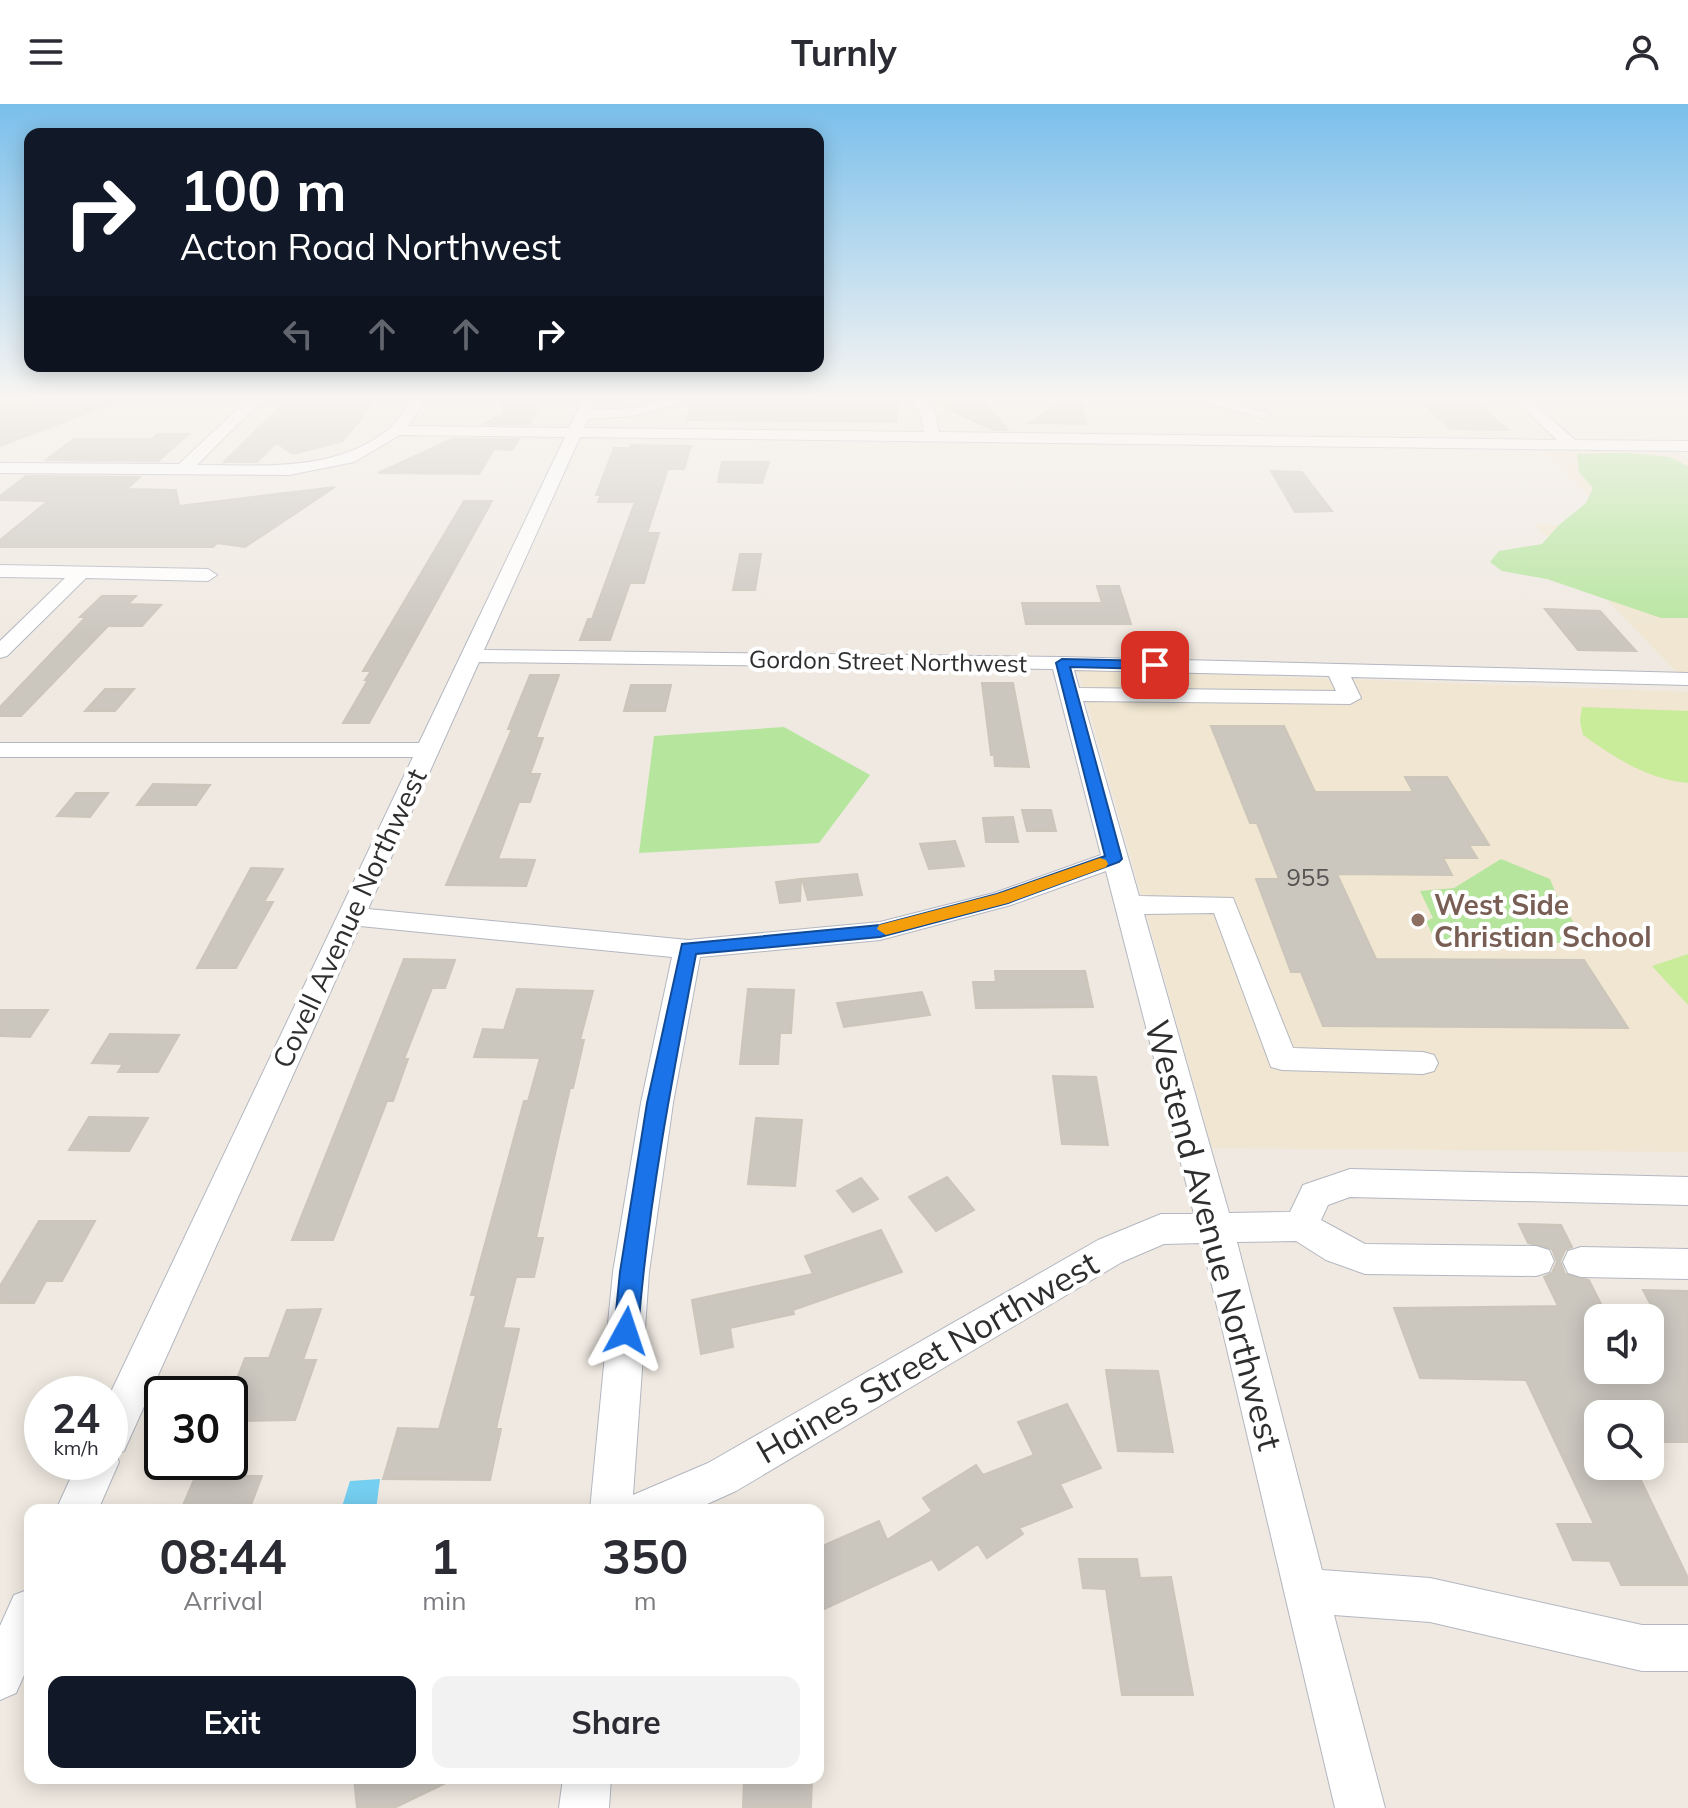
<!DOCTYPE html>
<html lang="en">
<head>
<meta charset="utf-8">
<style>
  body { margin:0; font-family:Mulish,sans-serif; background:#f2f2f3; color:#2b2b33; height:100vh; display:flex; flex-direction:column; font-size:30px; white-space:nowrap }
  * { box-sizing:border-box; margin:0 }
  p { font-size:26px; color:#7c7c81 }
  .icon { flex:none; width:44px; height:44px; fill:none; stroke:currentColor; stroke-width:2; stroke-linecap:round; stroke-linejoin:round }
  .map { position:relative; flex:1; overflow:hidden }
  .sheet { position:absolute; left:24px; top:1400px; width:800px; height:280px; display:flex; flex-direction:column; background:#fff; border-radius:16px; box-shadow:0 4px 20px #0003 }
  .sheet>* { flex:none }
  .banner { position:absolute; left:24px; top:24px; width:800px; height:244px; border-radius:16px; box-shadow:0 4px 20px #0003; background:#111827; color:#fff; overflow:hidden }
  .tools { position:absolute; left:1584px; top:1200px; display:grid; gap:16px }
  .tools a { display:grid; place-items:center; width:80px; height:80px; border-radius:16px; background:#fff; box-shadow:0 4px 20px #0003; font-size:40px }
  .speed { position:absolute; left:24px; top:1272px; display:flex; gap:16px; font-size:40px; font-weight:700; text-align:center }
  .speed>* { display:grid; place-content:center; width:104px; height:104px; border-radius:50%; background:#fff; box-shadow:0 4px 20px #0003; line-height:1 }
  .speed small { font-size:20px; font-weight:400 }
  .speed .limit { border:4px solid #111; border-radius:12px; background:#fff; color:#111 }
  .pin { position:absolute; display:grid; place-items:center; width:68px; height:68px; color:#fff; margin:-34px; border-radius:16px; box-shadow:0 4px 12px #0006 }
  .me { position:absolute; width:88px; margin:-44px; rotate:5deg; stroke-linejoin:round; filter:drop-shadow(0 0 6px #0008) }
  .turn { display:flex; align-items:center; gap:28px; height:168px; padding:0 24px; font-size:36px }
  .turn .icon { width:104px; height:104px; stroke-width:2.5 }
  .turn b { display:block; font-size:56px; line-height:68px }
  .lanes { display:flex; align-items:center; height:76px; padding:0 24px; background:#0003; justify-content:center; gap:40px; direction:ltr }
  .lanes .off { opacity:.35 }
  .eta { display:flex; justify-content:space-evenly; align-items:center; height:136px; text-align:center }
  .eta b { font-size:48px; font-weight:700; line-height:56px }
  .primary-button { display:flex; gap:16px; margin-top:auto; padding:16px 24px }
  .primary-button a { flex:1; height:92px; border-radius:16px; background:#111827; color:#fff; font-size:32px; font-weight:700; line-height:92px; text-align:center }
  .primary-button a+a { background:#f2f2f3; color:#2b2b33 }
  header { display:flex; justify-content:space-between; align-items:center; height:104px; padding:0 24px; background:#fff; font-size:36px; font-weight:700 }
  .map>svg:first-child { display:block }
  .education { fill:#f0e6d1 }
  .green { fill:#b6e59e }
  .pitch { fill:#c9ec9a }
  .water { fill:#75cff0 }
  .building { fill:#cbc7bf; stroke:#cbc5ba; stroke-width:2 }
  .lines { fill:none; stroke-linecap:round; stroke-linejoin:round }
  .minor-casing { stroke:#b4b7c1; stroke-width:2 }
  .minor { fill:#fff; fill-rule:evenodd }
  .route { fill:#1a73e8; stroke:#114b97; stroke-width:2 }
  .slow { fill:#f59e0b }
  .education-dot { fill:#8d6e63; stroke:#fff; stroke-width:3 }
  .labels { text-anchor:middle; dominant-baseline:central; stroke-width:8; stroke-linejoin:round; paint-order:stroke }
  .far-street-label { font-size:24px; fill:#2e2e2e; stroke:#fff }
  .number-label { font-size:24px; fill:#555452 }
  .education-label { font-size:28px; font-weight:bold; fill:#785e54; stroke:#fff; text-anchor:start }
  .street-label { font-size:28px; fill:#2e2e2e; stroke:#fff }
  .near-street-label { font-size:34px; fill:#2e2e2e; stroke:#fff }
</style>
</head>
<body>
<header><svg class="icon" aria-label="menu" viewBox="0 0 24 24"><path d="M4 6h16M4 12h16M4 18h16"/></svg>Turnly<svg class="icon" aria-label="person" viewBox="0 0 24 24"><circle cx="12" cy="8" r="4"/><path d="M4 21q1-7 8-7t8 7"/></svg></header>
<div class="map">
<svg width="1688" height="1704" viewBox="0 0 1688 1704">
  <rect width="100%" height="100%" fill="#efe9e1"/>
  <!-- education -->
  <path class="education" d="M1541 345 1679 349 1688 355V580L1535 421 1619 422Z
    M1078 565 1688 588V1048L1212 1044Z"/>
  <!-- green -->
  <path class="green" d="M1629 349 1669 353 1688 362V514H1661L1547 475 1502 467 1490 458 1499 447 1542 440 1559 421 1586 399 1593 384 1579 368 1577 350Z
    M784 623 870 671 819 739 639 749 654 632Z
    M1501 755 1550 775 1556 790 1579 827 1565 839H1445L1433 832 1426 817 1433 814 1420 787 1454 784Z"/>
  <!-- pitch -->
  <path class="pitch" d="M1582 603 1688 607V679C1647 675 1615 654 1583 631L1580 617Z
    M1688 850V901L1652 862Z"/>
  <!-- water -->
  <path class="water" d="M380 1375 376 1406H341L350 1377Z"/>
  <!-- building -->
  <path class="building" d="M36 295H119V297L0 342V299H35Z
    M288 295H376L343 337 293 350 276 339 257 358H224Z
    M498 295H540L534 305H540L529 320H484L504 310Z
    M692 295H897L896 318 687 316Z
    M1068 295H1079L1087 320 1029 319Z
    M983 296 1008 326H993L937 299Z
    M1419 296H1474L1508 326 1451 325Z
    M157 330H189L158 357 46 356 74 335H152Z
    M452 335H519L512 346 494 345 479 370 378 369Z
    M631 341 691 342 684 365H668L647 429H659L644 479H630L610 536H580L588 515H592L635 398H598L601 391H596L614 344H630Z
    M722 358H769L762 379 718 378Z
    M1271 367 1302 368 1332 407 1295 408Z
    M26 372 140 373 127 385 176 386 179 402 335 383 245 443 217 439 213 443H0V436L48 397 0 396V392Z
    M464 397H492L369 619H343L368 576H365L371 567H363Z
    M740 450H761L755 486H733Z
    M1097 482H1119L1131 520H1026L1022 499H1102Z
    M102 492H136L128 500 161 501 142 522H108L21 612H0V603L86 513H80Z
    M1545 505 1600 507 1636 547 1578 546Z
    M530 571H559L536 634H543L530 670H540L530 698H519L498 755 535 756 526 782 446 781 512 625H508Z
    M982 579H1013L1029 663 995 662 994 651H991Z
    M631 581H671L665 607H624Z
    M105 585H134L115 607H85Z
    M1211 622H1284L1315 688H1413L1405 673H1447L1489 741H1469L1477 754H1443L1452 771 1337 770 1376 855 1584 856 1628 924 1323 922 1301 868H1291L1256 775H1279L1257 719H1250Z
    M153 680 210 681 196 701H137Z
    M76 689H108L90 713 57 712Z
    M1022 706H1051L1056 727H1027Z
    M1013 713 1018 738H986L983 714Z
    M955 737 964 762 929 765 920 740Z
    M251 764 283 765 264 798H273L236 864H197Z
    M857 770 862 791 808 796 802 775Z
    M801 775 800 797 780 799 776 778Z
    M404 855 455 856 445 884H432L404 955H408L393 997H387L333 1136H292Z
    M995 867H1085L1093 903 976 904 973 878H996Z
    M517 885 593 887 580 936H584L573 984H570L536 1134H543L534 1173H516L503 1224 519 1225 496 1325H501L490 1376 383 1375 398 1324 439 1325 476 1191H471L524 997H528L540 954 474 953 483 925 504 926Z
    M748 885 794 886 791 929H780L778 960H740Z
    M922 888 930 911 844 923 837 899Z
    M0 906H48L30 933 0 932Z
    M110 930 179 931 158 968H118L123 960 92 959Z
    M1053 972 1096 973 1108 1041 1062 1040Z
    M89 1013 148 1014 129 1047 69 1046Z
    M756 1014 802 1016 795 1082 748 1080Z
    M947 1073 974 1106 936 1127 909 1093Z
    M861 1074 878 1095 853 1108 837 1087Z
    M39 1117H95L62 1177H46L34 1199H0V1182Z
    M1519 1120 1561 1121 1572 1143 1565 1146 1560 1157 1565 1170 1589 1176 1608 1214H1598V1266H1650L1652 1203 1643 1186 1688 1187V1338H1650V1310H1598V1362H1634L1688 1474V1481H1621L1610 1457 1573 1456 1557 1420H1594L1526 1276 1420 1274 1394 1204 1558 1202 1544 1173 1552 1169 1557 1158 1552 1145 1528 1139Z
    M881 1126 902 1168 793 1206 794 1210 730 1224 733 1243 701 1250 692 1196 813 1170 805 1152Z
    M321 1205 303 1256H316L295 1316 242 1317 249 1299H230V1293L245 1254H269L287 1206Z
    M1106 1266 1158 1267 1173 1348 1118 1347Z
    M1067 1300 1101 1364 1060 1380 1072 1403 1019 1424 1023 1430 987 1454 978 1440 939 1466 932 1455 818 1508V1444L879 1417 887 1436 932 1407 923 1394 976 1361 983 1371 1034 1351 1018 1318Z
    M196 1371 262 1372 249 1406H181Z
    M1079 1455H1137L1140 1474 1171 1473 1193 1591H1122L1106 1485 1083 1484Z
    M354 1674H456L394 1704H357Z
    M744 1674H812L811 1704H743Z"/>
  <g class="lines">
    <!-- minor casing -->
    <g class="minor-casing">
      <path id="minor" d="M248 295H263L197 361C262 361 335 369 389 325 398 317 405 304 412 295H426L408 322 569 324 583 295H597L592 306 633 304 664 295H686L684 298 634 312 588 315 584 324 924 328 920 308 911 295H926L935 308 939 328 1557 336 1514 295H1529L1575 336 1688 337V347L580 333 484 546 1062 553 1688 569V581L1351 573 1361 594 1350 600 1083 597 1139 792 1233 794 1293 944 1423 948 1434 951 1438 959 1434 967 1423 970 1282 966 1271 963 1214 809 1144 810 1229 1109 1290 1108 1303 1081 1350 1065 1688 1073V1101L1350 1093 1328 1101 1321 1116 1365 1140 1536 1142 1549 1146 1554 1157 1549 1168 1536 1172 1365 1170 1326 1156 1296 1137 1237 1138 1322 1466 1430 1474 1642 1521H1688V1567H1642L1430 1518 1334 1511 1385 1704H1335L1202 1139 1164 1140 1122 1158 736 1387 694 1406H590L613 1168 641 999 672 853 360 822 124 1347 116 1350 119 1358 98 1406H56L78 1358H110V1290L413 653H0V639H419L565 333 400 331 354 358 289 371 0 369V359L179 360ZM479 558 1053 565 1101 751 994 789 880 818 688 836 368 805ZM1074 566 1329 572 1336 587 1079 584ZM1106 767 1194 1110H1161L1098 1136 708 1359 633 1391 649 1168 673 999 700 853 880 836 1011 801Z
        M1194 295H1218L1270 310 1263 314Z
        M0 461 208 465 217 471 208 477 86 474 7 552 0 554V537L65 474 0 473Z
        M1581 1143 1688 1145V1175L1581 1173 1568 1169 1563 1158 1568 1147Z
        M30 1485V1558L16 1589 0 1596V1522L14 1491Z
        M563 1674H611L609 1704H559Z"/>
    </g>
    <!-- minor -->
    <use href="#minor" class="minor"/>
  </g>
  <!-- sky -->
  <linearGradient id="sky" x2="0" y2="1"><stop stop-color="#7abfeb"/><stop offset="0.55" stop-color="#f8f5f2"/><stop offset="1" stop-color="#f8f5f2" stop-opacity="0"/></linearGradient>
  <rect width="1688" height="533" fill="url(#sky)"/>
  <!-- route -->
  <path class="route" d="M1062 555 1155 557 1162 561 1155 565 1070 563 1122 755 1119 758 1008 799 880 833 696 850C672 975 648 1100 638 1227L635 1235 626 1238 618 1235 614 1227 620 1168 647 999 682 840 880 821 997 790 1105 752 1056 559Z"/>
  <!-- slow -->
  <path class="slow" d="M1100 754 1106 756 1108 760 1106 763 1008 799 886 831 877 825 879 821 997 790Z"/>
  <!-- markers -->
  <circle class="education-dot" cx="1418" cy="816" r="8"/>
  <g class="labels">
    <!-- far-street labels -->
    <g class="far-street-label">
      <text transform="translate(888 557) rotate(1)">Gordon Street Northwest</text>
    </g>
    <!-- number labels -->
    <g class="number-label">
      <text x="1308" y="773">955</text>
    </g>
    <!-- education labels -->
    <g class="education-label">
      <text x="1434" y="800">West Side<tspan x="1434" dy="32">Christian School</tspan></text>
    </g>
    <!-- street labels -->
    <g class="street-label">
      <text transform="translate(349 814) rotate(-65)">Covell Avenue Northwest</text>
    </g>
    <!-- near-street labels -->
    <g class="near-street-label">
      <text transform="translate(1214 1131) rotate(75)">Westend Avenue Northwest</text>
      <text transform="translate(927 1253) rotate(-30)">Haines Street Northwest</text>
    </g>
  </g>
</svg>
<div class="tools">
<a><svg class="icon" aria-label="sound" viewBox="0 0 24 24"><path d="M4 9h4l5-4v14l-5-4H4zM17 9q2 3 0 6"/></svg></a>
<a><svg class="icon" aria-label="search" viewBox="0 0 24 24"><circle cx="10" cy="10" r="6"/><path d="M15 15l6 6"/></svg></a>
</div>
<div class="speed"><div>24<small>km/h</small></div><div class="limit">30</div></div>
<div class="pin" style="left:1155px;top:561px;background:#d93025"><svg class="icon" aria-label="arrive" viewBox="0 0 24 24"><path d="M6 21V4h12l-3 4 3 4H6"/></svg></div>
<svg class="me" style="left:626px;top:1227px" viewBox="-20 -20 40 40"><path d="M0-17L14 15 0 8-14 15z" fill="#1a73e8" stroke="#fff" stroke-width="4"/></svg>
<div class="banner">
<div class="turn"><svg class="icon" aria-label="right" viewBox="0 0 24 24"><path d="M7 20v-9h11M14 6l5 5-5 5"/></svg><div><b>100 m</b>Acton Road Northwest</div></div>
<div class="lanes"><svg class="icon off" aria-label="left" viewBox="0 0 24 24"><path d="M17 20v-9H6M10 6l-5 5 5 5"/></svg><svg class="icon off" aria-label="ahead" viewBox="0 0 24 24"><path d="M12 20V5M6 11l6-6 6 6"/></svg><svg class="icon off" aria-label="ahead" viewBox="0 0 24 24"><path d="M12 20V5M6 11l6-6 6 6"/></svg><svg class="icon" aria-label="right" viewBox="0 0 24 24"><path d="M7 20v-9h11M14 6l5 5-5 5"/></svg></div>
</div>
<section class="sheet">
<div class="eta">
<div><b>08:44</b><p>Arrival</p></div>
<div><b>1</b><p>min</p></div>
<div><b>350</b><p>m</p></div>
</div>
<div class="primary-button"><a>Exit</a><a>Share</a></div>
</section>
</div>
</body>
</html>
